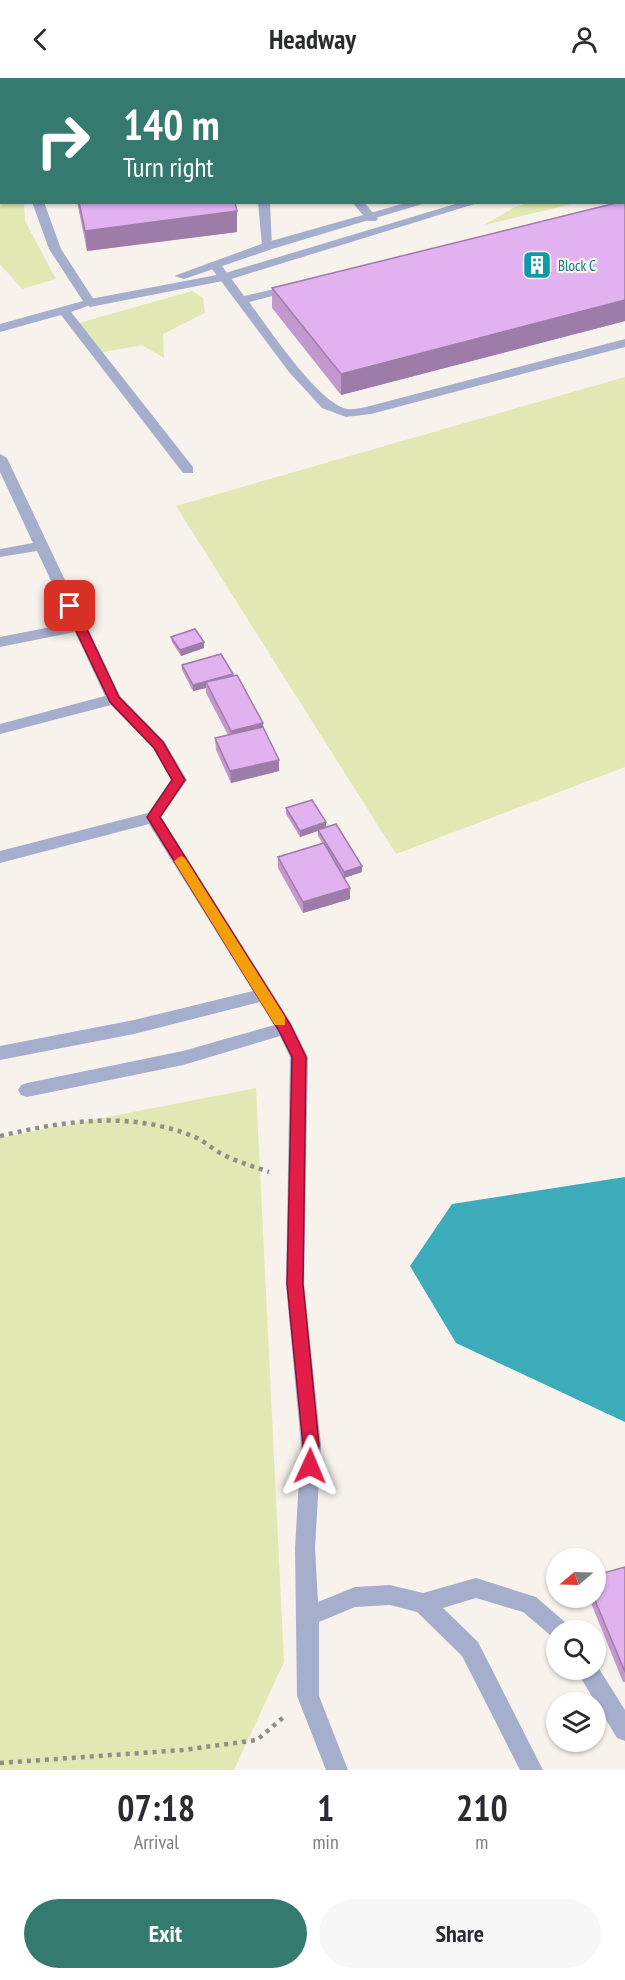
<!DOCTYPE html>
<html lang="en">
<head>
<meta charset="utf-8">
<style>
  body { margin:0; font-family:"PT Sans Narrow",sans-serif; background:#f7f7f7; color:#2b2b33; height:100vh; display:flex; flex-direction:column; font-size:22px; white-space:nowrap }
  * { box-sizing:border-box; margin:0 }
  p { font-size:20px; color:#7c7c81 }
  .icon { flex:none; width:33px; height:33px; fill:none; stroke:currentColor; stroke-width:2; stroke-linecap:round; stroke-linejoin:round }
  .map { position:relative; height:1692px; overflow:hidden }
  .panel { display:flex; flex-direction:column; background:#fff; flex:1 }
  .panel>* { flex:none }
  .top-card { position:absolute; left:0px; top:0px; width:626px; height:126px; box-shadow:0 2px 4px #0004; background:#357a6e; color:#fff; overflow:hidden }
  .needle { width:39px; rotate:251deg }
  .tools { position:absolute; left:546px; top:1470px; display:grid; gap:12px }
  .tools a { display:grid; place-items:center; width:60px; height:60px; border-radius:50%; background:#fff; box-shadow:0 2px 4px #0004; font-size:30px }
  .pin { position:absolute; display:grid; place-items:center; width:51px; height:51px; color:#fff; margin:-26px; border-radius:12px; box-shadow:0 3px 9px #0006 }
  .me { position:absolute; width:66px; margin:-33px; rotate:1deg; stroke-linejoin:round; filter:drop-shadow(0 0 4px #0008) }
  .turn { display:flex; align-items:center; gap:21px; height:126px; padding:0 24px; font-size:27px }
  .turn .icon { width:78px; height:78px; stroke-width:2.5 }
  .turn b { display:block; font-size:42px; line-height:51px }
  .eta { display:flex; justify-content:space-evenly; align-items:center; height:102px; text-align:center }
  .eta b { font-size:36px; font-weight:800; line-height:42px }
  .primary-button { display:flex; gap:12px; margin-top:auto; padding:12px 24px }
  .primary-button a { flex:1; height:69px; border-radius:36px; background:#357a6e; color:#fff; font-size:24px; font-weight:800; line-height:69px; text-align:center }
  .primary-button a+a { background:#f7f7f7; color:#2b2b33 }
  header { display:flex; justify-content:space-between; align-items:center; height:78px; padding:0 24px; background:#fff; font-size:27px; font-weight:800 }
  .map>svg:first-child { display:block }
  .green { fill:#e1e8b4 }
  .water { fill:#3cacbb }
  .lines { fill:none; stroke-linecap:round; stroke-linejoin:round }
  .path { stroke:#918e89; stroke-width:4.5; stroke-dasharray:4 5; stroke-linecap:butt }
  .service { fill:#a6aecd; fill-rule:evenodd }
  .minor { fill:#a6aecd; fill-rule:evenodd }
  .wall { fill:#c298ce }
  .shaded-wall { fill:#9e7ca8 }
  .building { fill:#e2b1f0; stroke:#9e7ca8; stroke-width:1.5 }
  .route { fill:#e11d48; stroke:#92132f; stroke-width:1.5 }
  .slow { fill:#f59e0b }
  .labels { text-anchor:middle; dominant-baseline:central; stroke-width:4.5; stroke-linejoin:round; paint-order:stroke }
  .far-culture-label { font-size:15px; fill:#0d838f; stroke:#f7f2ec; text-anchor:start }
</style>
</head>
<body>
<header><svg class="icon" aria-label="back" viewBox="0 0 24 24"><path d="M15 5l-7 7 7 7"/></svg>Headway<svg class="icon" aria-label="person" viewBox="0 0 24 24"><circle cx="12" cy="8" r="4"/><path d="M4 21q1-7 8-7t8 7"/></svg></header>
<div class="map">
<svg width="625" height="1692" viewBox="0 0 625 1692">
  <rect width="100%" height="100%" fill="#f7f2ec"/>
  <!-- green -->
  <path class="green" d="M0 0H52L2 2V124L24 125 25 143 56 201 22 211 0 186Z
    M530 124 576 125 484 147 513 130Z
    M192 213 203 220 205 235 163 256 164 280 142 267 98 275 79 245Z
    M625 299V689L396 776 176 428Z
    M256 1010 284 1584 234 1692H0V1060Z"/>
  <!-- water -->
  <path class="water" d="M625 1099V1344L456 1265 410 1188 452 1126Z"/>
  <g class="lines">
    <!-- path -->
    <path class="path" d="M0 1058C64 1043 127 1033 190 1057 202 1061 211 1070 222 1076 237 1084 253 1088 269 1094
      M0 1685 183 1672 257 1662 286 1637"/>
    <!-- service -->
    <path class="service" d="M66 0H76L65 2Z
      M280 0H291L279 2Z
      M32 124H44L61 171 96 225 71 234 193 389V395H183L61 237 0 254V246L83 223 49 171Z
      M258 124H270L272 171 262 168Z
      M352 124H364L378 141 376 143H368Z
      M215 183 219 184 244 218 296 206V212L249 224C267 248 318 325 347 331 352 332 360 330 366 329L625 261V269L371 336 346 339 322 330 289 294 209 187Z"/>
    <!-- minor -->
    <path class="minor" d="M625 52V59H624V52Z
      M624 70H625V76H624Z
      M409 124H429L272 171 184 201 174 198 264 165Z
      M462 124H481L228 202 90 229 84 225 90 221 222 196Z
      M0 376 7 380 120 618 164 663 187 702 161 739 291 945 308 979 304 1207 321 1367 315 1470 318 1524 355 1509 390 1507 423 1515 476 1500 536 1519 566 1545 568 1552H556V1562L523 1534 476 1520 443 1530 478 1564 543 1692H520L462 1578 417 1534 390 1527 355 1529 319 1544V1618L348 1692H326L297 1618 295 1470 301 1367 286 1207 290 979 280 958 183 987 27 1019 21 1017 18 1012 21 1007 27 1005 183 973 274 947 260 924 134 956 0 982V968L134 942 253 913 149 746 0 785V773L148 735 171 702 153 670 111 627 0 656V646L105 618 75 554 0 569V559L71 545 37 473 0 479V471L33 465 0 394Z
      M596 1586 625 1632V1663L617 1660 576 1592H596Z"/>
  </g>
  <!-- wall -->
  <path class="wall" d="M625 123V243L341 317 272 230V210Z
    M77 124H235L237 154 87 173Z
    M171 559 204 564V570L181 578 172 564Z
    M182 587 233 597 263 645V649L279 693 231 705 216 672 215 660 228 657 206 615V610L193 613 182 592Z
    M286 730 326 744V749L362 794 344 800 350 821 303 835 278 790V779L323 766 318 758V753L300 759 286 736Z
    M625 1489V1604H623L589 1520H596Z"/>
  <!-- shaded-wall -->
  <path class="shaded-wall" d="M240 0H250L249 2H239Z
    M625 5V24H624V6Z
    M237 133V154L87 173 85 153Z
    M625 222V243L341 317V296Z
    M204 564V570L181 578 180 572Z
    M233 596V602L206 604V610L193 613V607Z
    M263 645V656L232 664 231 653Z
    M279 682V693L231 705 230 693Z
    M326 744V750L300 759V753Z
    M362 788V794L344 800V794Z
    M350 810V821L303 835V824Z"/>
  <!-- building -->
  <path class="building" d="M86 0H240L239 2H85Z
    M438 0H625V5L624 6V2H434Z
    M625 123V222L341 296 272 210 620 124H624Z
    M79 124H235L237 133 85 153Z
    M195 551 204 564 180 572 171 559Z
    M221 576 233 596 193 607 182 587Z
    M237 597 263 645 231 653 206 604Z
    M263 649 279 682 230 693 215 660Z
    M312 722 326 744 300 753 286 730Z
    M336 746 362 788 344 794 318 752Z
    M324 765 350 810 303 824 278 779Z
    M625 1489V1594L594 1520H596V1497Z"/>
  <!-- route -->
  <path class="route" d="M70 524 76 528 119 619 163 664 185 702 160 739 290 946 306 979 303 1206 319 1367 316 1393 310 1395 304 1393 301 1388 303 1367 287 1206 292 979 279 953 147 739 172 702 154 670 110 624 64 528Z"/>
  <!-- slow -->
  <path class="slow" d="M181 778 185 780 285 939V947H275L174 783Z"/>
  <!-- icons -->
  <defs>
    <g id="building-square" transform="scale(1.5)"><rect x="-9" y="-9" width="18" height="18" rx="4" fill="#0f9aa8" stroke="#f7f2ec"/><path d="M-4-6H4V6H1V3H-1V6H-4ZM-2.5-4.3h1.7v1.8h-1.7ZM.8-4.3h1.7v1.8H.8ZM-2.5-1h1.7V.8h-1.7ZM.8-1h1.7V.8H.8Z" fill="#fff"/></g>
  </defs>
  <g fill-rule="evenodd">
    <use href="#building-square" x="537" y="187"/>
  </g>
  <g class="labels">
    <!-- far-culture labels -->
    <g class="far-culture-label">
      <text x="558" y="187">Block C</text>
    </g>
  </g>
</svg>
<div class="tools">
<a><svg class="needle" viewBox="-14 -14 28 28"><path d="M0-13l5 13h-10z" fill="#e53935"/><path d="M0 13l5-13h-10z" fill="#7c7c81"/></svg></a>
<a><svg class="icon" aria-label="search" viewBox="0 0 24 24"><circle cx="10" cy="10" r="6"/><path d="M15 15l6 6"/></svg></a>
<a><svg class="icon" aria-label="layers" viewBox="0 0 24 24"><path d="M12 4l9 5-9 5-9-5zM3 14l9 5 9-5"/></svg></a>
</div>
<div class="pin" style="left:70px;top:528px;background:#d93025"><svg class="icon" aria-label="arrive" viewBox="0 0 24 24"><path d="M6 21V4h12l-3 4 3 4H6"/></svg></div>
<svg class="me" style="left:310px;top:1388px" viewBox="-20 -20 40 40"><path d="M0-17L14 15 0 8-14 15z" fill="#e11d48" stroke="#fff" stroke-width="4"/></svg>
<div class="top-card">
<div class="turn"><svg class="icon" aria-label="right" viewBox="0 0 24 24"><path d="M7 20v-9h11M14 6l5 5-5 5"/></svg><div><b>140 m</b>Turn right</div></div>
</div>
</div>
<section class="panel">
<div class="eta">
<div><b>07:18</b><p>Arrival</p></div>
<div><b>1</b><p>min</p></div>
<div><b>210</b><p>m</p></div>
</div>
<div class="primary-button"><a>Exit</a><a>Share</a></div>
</section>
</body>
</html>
